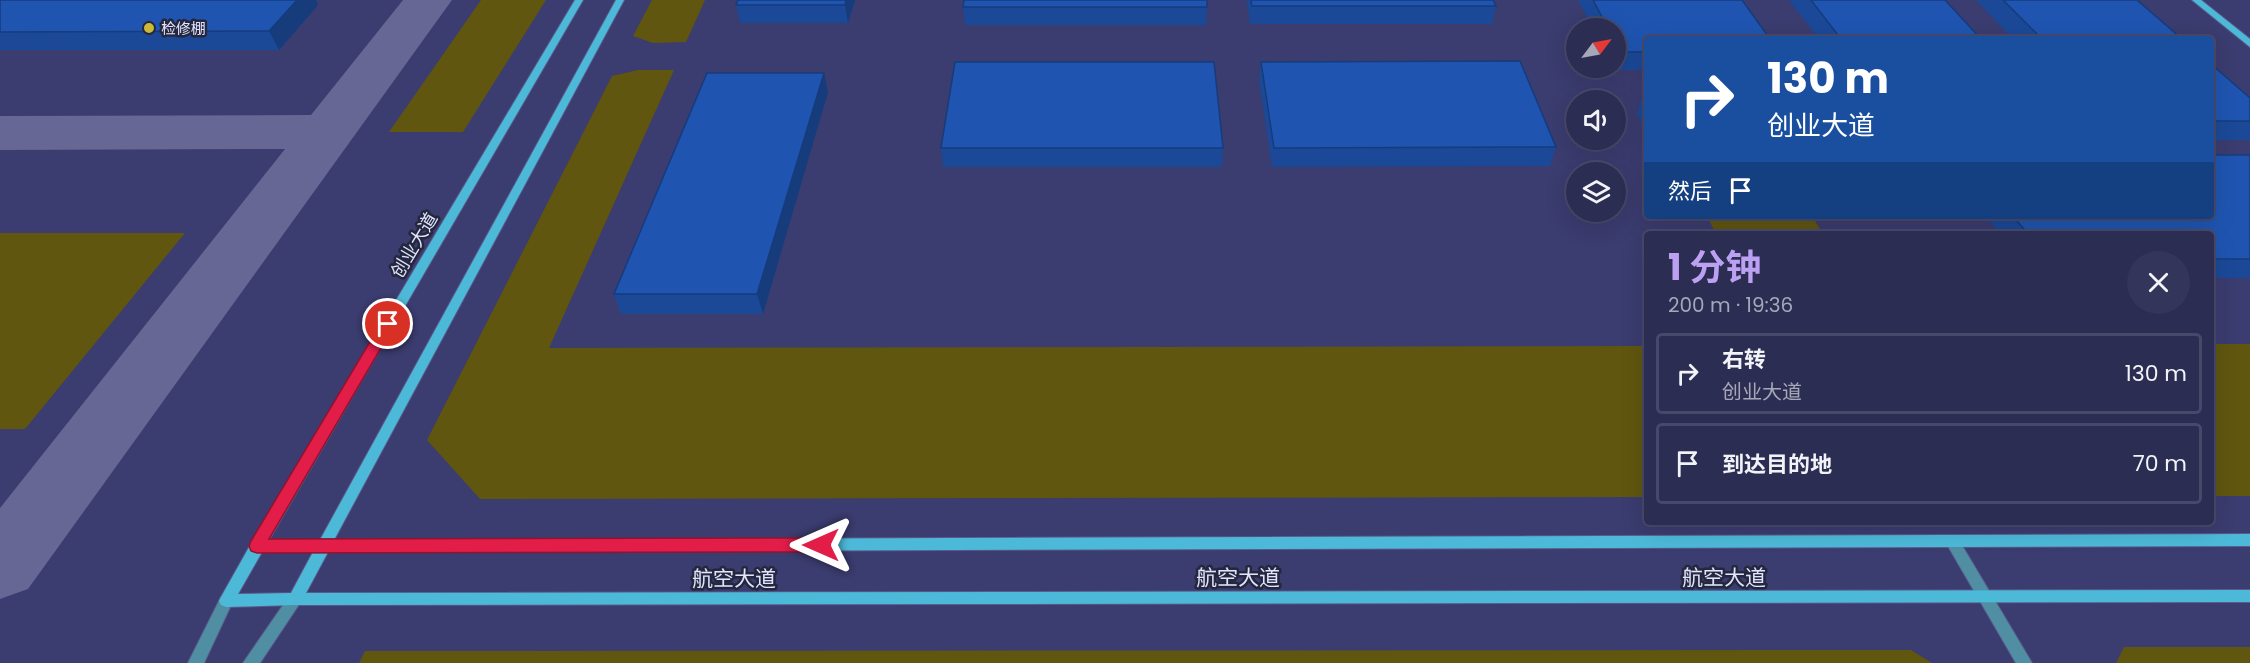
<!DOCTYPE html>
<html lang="zh">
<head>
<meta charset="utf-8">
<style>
  body { margin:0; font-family:Poppins,"Noto Sans SC",sans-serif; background:#34355a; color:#f1f3f6; height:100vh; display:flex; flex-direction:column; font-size:22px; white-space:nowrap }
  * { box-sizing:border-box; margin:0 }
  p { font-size:20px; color:#a6a8b8 }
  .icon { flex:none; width:33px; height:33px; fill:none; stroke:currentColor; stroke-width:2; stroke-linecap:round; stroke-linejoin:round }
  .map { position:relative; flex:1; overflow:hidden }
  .panel { position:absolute; left:1644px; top:231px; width:570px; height:294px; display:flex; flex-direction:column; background:#2c2d53; border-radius:6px; box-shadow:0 6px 24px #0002,0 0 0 2px #48496a }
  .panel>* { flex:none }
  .hud { position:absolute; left:1644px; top:36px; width:570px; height:183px; border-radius:6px; box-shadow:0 6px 24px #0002,0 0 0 2px #48496a; background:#1a4fa0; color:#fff; overflow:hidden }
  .needle { width:39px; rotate:58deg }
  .controls { position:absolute; left:1566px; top:18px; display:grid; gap:12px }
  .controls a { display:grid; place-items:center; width:60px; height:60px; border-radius:50%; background:#2c2d53; box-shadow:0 6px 24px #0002,0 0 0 2px #48496a; font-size:30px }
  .pin { position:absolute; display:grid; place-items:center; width:51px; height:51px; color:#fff; margin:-26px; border:3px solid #fff; border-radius:50%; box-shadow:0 2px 6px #0007 }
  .me { position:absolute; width:66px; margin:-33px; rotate:270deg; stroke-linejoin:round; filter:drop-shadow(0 0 4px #0008) }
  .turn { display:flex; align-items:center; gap:21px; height:126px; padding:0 24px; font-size:27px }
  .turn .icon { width:78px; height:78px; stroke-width:2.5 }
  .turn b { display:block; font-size:42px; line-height:51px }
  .then { display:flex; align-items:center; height:57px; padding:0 24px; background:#0003; gap:12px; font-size:22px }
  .round { display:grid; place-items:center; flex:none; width:63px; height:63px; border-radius:32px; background:#34355a }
  .head { display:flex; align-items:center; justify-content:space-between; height:102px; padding:0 24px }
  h1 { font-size:36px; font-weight:700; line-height:45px; color:#bca0f2 }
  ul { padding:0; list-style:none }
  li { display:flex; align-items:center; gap:18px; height:81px; margin:0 12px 9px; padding:0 12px; border:3px solid #48496a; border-radius:6px }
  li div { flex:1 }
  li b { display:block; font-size:22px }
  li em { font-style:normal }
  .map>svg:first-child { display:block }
  .green { fill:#605610 }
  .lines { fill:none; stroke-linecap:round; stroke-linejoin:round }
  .taxiway { fill:#666794; fill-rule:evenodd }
  .tertiary-casing { stroke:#595a89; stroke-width:2 }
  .secondary-casing { stroke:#595a89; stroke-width:2 }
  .tertiary { fill:#508fa3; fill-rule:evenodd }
  .secondary { fill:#4db9d9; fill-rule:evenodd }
  .wall { fill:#1b4998 }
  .shaded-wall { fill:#163c7c }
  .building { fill:#1f55b1; stroke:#163c7c; stroke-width:1.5 }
  .route { fill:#e11d48; stroke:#92132f; stroke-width:1.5 }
  .poi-dot { fill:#cdb938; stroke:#25273e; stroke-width:2 }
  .labels { text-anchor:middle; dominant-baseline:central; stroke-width:5; stroke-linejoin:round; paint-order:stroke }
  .far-poi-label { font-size:15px; fill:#e1e4fd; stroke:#25273e; text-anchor:start }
  .street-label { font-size:18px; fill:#e1e4fd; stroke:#25273e }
  .near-street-label { font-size:21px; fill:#e1e4fd; stroke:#25273e }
</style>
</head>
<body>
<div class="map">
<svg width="2250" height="663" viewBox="0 0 2250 663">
  <rect width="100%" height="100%" fill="#3b3c6f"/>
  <!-- green -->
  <path class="green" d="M481 0H546L463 132H389Z
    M652 0H705L686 42 653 43 633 36Z
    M638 70H674L549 348 1647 346V497L480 499 427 440 612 76Z
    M1707 216H1812L1823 234H1716Z
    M0 233H185L25 429H0Z
    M2211 344H2250V496H2211Z
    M2124 647H2250V663H2116Z
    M1911 650 1932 663H359L365 651Z"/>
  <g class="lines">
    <!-- taxiway -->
    <path class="taxiway" d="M403 0H452L28 589 0 599V508L285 149 0 150V116L311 115Z"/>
    <!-- tertiary casing -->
    <g class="tertiary-casing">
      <path id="tertiary" d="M1952 535 1957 537 2032 663H2016L1945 541 1947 537Z
        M295 593 300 595 302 599 300 603 260 663H243L290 595Z
        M226 595 231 597 233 601 204 663H188L221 597Z"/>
    </g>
    <!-- secondary casing -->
    <g class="secondary-casing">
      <path id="secondary" d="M575 0H583L269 540H320L616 0H624L334 540 2250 534V546L328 552 306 593 2250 590V602L295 605 226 607 221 605 219 601 221 597 252 542ZM262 552H313L291 593 238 594Z
        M2192 0H2201L2250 39V47Z"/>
    </g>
    <!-- tertiary -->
    <use href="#tertiary" class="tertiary"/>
    <!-- secondary -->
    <use href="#secondary" class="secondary"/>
  </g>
  <!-- wall -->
  <path class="wall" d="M0 0 318 5 279 50H0Z
    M855 0 848 23H740L736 5Z
    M1247 0H1493L1496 6 1492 24H1250Z
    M1578 0H1742L1647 39V70H1615L1613 68H1616V28H1593Z
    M1789 0H1945L1981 39H1819Z
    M1976 0H2137L2182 39H2013Z
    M963 7H1207L1206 25H965Z
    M1261 62 1556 147 1550 166 1272 167 1259 80Z
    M2211 64 2250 98V140H2211Z
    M828 92 763 314H621L614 294Z
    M1642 98H1647V133L1637 113Z
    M941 148H1223L1222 167H943Z
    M2250 155V278H2211V234H2000L1986 216H2211Z"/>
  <!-- shaded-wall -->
  <path class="shaded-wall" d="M297 0H316L318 5 279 50 269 31Z
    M846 0H855L848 23 845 5Z
    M824 73 828 92 763 314 757 294Z"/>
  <!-- building -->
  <path class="building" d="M0 0H297L269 31 0 32Z
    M738 0H846L845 5H736Z
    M964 0H1207V7H963Z
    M1251 0H1493L1496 6H1252Z
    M1593 0H1742L1770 39H1647V52H1621L1616 42V28H1608Z
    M1811 0H1945L1981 39H1841Z
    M2003 0H2137L2182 39H2042Z
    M1520 61 1556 147 1274 148 1261 62Z
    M955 62H1214L1223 148H941Z
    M2211 64 2250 98V121H2211Z
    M707 73H824L757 294H614Z
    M1642 98H1647V107Z
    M2211 155H2250V259H2211V234H2028L2013 216H2211Z"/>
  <!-- route -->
  <path class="route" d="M388 319 395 324 269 539 821 538 826 540 829 545 826 550 821 552 257 553 251 551 249 546 251 541 383 320Z"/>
  <!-- markers -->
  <circle class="poi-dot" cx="149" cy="28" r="6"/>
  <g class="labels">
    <!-- far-poi labels -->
    <g class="far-poi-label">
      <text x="161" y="28">检修棚</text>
    </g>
    <!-- street labels -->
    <g class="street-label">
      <text transform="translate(414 245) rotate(-59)">创业大道</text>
    </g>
    <!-- near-street labels -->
    <g class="near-street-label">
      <text x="1238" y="577">航空大道</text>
      <text x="1724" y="577">航空大道</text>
      <text x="734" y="578">航空大道</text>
    </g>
  </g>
</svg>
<div class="controls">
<a><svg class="needle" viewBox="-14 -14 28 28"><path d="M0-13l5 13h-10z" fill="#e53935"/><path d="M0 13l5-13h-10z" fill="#a6a8b8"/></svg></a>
<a><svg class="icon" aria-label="sound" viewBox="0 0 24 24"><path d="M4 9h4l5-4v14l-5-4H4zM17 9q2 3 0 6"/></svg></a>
<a><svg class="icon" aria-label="layers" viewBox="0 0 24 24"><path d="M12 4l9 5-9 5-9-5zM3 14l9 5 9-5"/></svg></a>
</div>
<div class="pin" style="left:388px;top:324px;background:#d93025"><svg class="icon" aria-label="arrive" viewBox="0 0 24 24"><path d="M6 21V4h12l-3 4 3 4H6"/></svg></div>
<svg class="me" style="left:821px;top:545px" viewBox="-20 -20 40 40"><path d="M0-17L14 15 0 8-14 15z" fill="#e11d48" stroke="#fff" stroke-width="4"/></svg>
<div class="hud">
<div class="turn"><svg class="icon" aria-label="right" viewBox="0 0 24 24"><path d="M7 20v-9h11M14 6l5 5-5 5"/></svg><div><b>130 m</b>创业大道</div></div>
<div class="then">然后<svg class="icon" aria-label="arrive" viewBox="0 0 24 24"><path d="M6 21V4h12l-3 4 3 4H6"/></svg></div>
</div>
<section class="panel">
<div class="head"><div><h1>1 分钟</h1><p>200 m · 19:36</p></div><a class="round"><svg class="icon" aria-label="close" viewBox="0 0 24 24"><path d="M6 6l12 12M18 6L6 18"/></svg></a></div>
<ul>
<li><svg class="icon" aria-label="right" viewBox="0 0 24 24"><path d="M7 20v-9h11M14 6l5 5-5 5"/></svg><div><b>右转</b><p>创业大道</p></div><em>130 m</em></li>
<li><svg class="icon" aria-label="arrive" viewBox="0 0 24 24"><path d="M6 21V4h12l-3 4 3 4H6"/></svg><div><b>到达目的地</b></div><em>70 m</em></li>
</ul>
</section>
</div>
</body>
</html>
